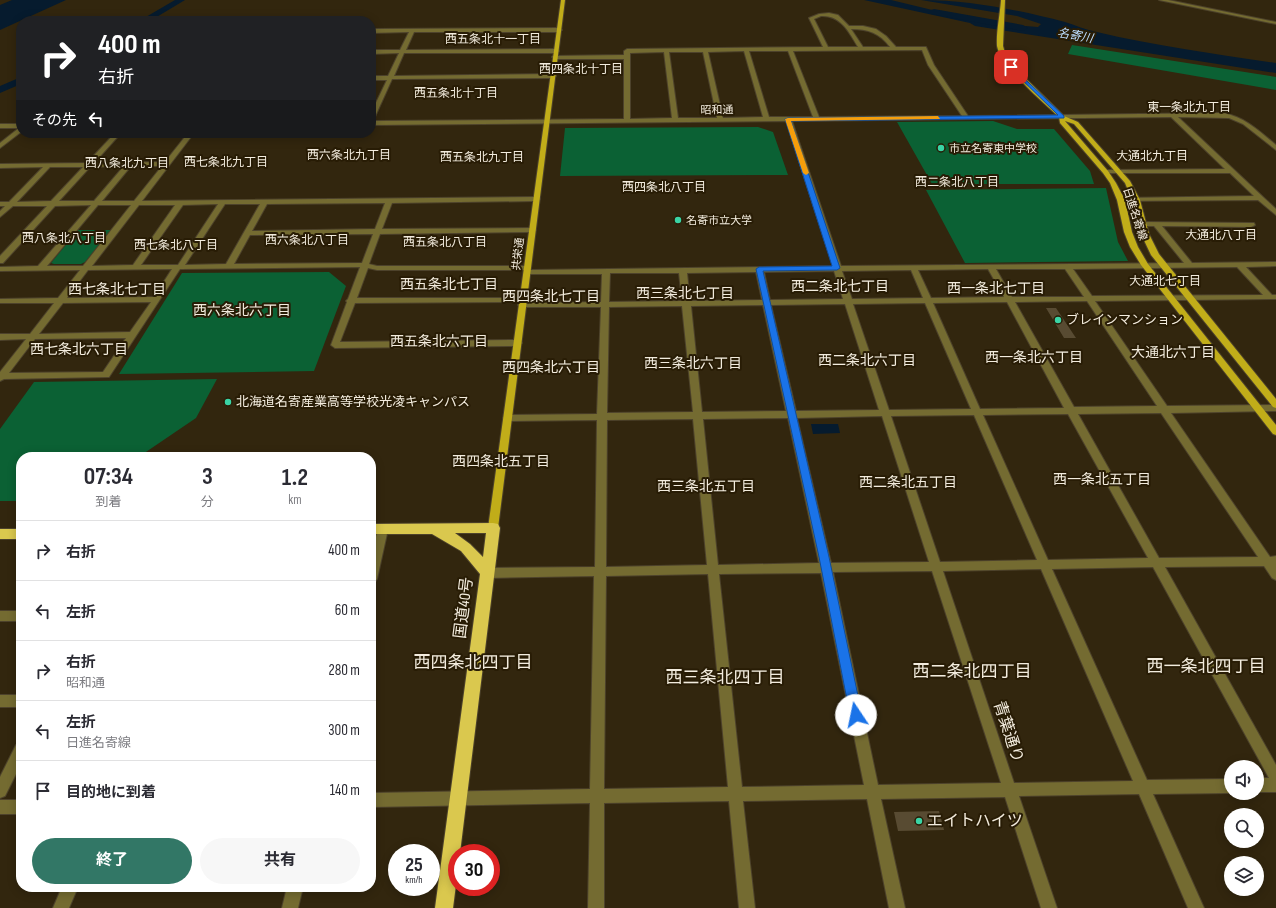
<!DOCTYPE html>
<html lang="ja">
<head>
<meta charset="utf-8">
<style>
  body { margin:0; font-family:"Sofia Sans Condensed","Noto Sans JP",sans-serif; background:#f7f7f7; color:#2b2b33; height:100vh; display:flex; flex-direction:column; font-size:15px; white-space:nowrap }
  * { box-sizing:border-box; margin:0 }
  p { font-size:13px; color:#7c7c81 }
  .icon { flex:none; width:22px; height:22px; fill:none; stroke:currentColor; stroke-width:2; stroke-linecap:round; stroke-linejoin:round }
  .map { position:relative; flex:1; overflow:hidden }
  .details { position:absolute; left:16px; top:452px; width:360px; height:440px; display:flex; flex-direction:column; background:#fff; border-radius:16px; box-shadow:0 2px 10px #0003 }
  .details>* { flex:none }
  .top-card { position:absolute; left:16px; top:16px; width:360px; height:122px; border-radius:16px; box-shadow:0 2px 10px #0003; background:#202124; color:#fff; overflow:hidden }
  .tools { position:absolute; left:1224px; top:760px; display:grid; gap:8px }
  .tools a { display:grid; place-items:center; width:40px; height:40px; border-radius:50%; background:#fff; box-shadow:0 2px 10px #0003; font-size:20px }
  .speed { position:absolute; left:388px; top:844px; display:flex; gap:8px; font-size:20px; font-weight:700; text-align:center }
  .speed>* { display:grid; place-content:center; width:52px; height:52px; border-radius:50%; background:#fff; box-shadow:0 2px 10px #0003; line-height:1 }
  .speed small { font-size:10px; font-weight:400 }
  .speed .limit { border:6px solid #d22; background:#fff; color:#111 }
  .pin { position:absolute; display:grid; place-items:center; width:34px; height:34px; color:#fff; margin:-17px; border-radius:8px; box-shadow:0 2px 6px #0006 }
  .me { position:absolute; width:44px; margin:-22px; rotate:349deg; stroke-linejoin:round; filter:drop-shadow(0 0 3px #0008) }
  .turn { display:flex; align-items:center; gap:14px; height:84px; padding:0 16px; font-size:18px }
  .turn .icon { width:52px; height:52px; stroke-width:2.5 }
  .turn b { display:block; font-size:28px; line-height:34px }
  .then { display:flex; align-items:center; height:38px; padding:0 16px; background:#0003; gap:8px; font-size:15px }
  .eta { display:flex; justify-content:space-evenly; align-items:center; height:68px; text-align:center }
  .eta b { font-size:24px; font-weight:700; line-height:28px }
  .action { display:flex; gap:8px; margin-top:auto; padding:8px 16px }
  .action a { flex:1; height:46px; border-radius:24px; background:#327766; color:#fff; font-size:16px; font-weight:700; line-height:46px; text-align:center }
  .action a+a { background:#f7f7f7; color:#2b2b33 }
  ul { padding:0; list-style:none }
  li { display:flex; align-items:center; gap:12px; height:60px; padding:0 16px; border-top:1px solid #e1e1e2 }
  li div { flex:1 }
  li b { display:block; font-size:15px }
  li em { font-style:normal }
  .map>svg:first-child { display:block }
  .green { fill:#0b6134 }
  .water { fill:#061b2e }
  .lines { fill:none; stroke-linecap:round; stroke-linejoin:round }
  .river { fill:#061b2e; fill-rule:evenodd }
  .building { fill:#584b32 }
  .minor-casing { stroke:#4d422b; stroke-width:2 }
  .major-casing { stroke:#4d422b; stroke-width:2 }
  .highway-casing { stroke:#4d422b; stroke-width:2 }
  .minor { fill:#746b31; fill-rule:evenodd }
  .major { fill:#c1ad19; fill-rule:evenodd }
  .highway { fill:#dac84e; fill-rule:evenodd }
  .route { fill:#1a73e8; stroke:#114b97 }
  .slow { fill:#f59e0b }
  .poi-dot { fill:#3ad4a5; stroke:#281c05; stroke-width:1.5 }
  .labels { text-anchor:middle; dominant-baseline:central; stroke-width:4; stroke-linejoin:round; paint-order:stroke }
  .far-street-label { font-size:11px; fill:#f3ecde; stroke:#281c05 }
  .far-poi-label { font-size:11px; fill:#f3ecde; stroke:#281c05; text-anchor:start }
  .far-water-label { font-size:12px; font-style:italic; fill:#bcddff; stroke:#281c05 }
  .far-neighbourhood-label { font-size:12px; fill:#f3ecde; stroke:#281c05 }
  .poi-label { font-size:13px; fill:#f3ecde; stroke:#281c05; text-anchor:start }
  .neighbourhood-label { font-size:14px; fill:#f3ecde; stroke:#281c05 }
  .near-street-label { font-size:16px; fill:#f3ecde; stroke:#281c05 }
  .near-poi-label { font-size:16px; fill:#f3ecde; stroke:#281c05; text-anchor:start }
  .near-neighbourhood-label { font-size:17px; fill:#f3ecde; stroke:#281c05 }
</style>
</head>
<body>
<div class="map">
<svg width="1276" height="908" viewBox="0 0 1276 908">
  <rect width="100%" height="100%" fill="#32260e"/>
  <!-- green -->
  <path class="green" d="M1072 45 1276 77V90L1068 54Z
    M993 121 1017 129H1054L1090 171 1094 184H932L897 122Z
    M758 127 773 132 788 175 560 176 565 128Z
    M1106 188 1118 242 1128 261 965 263 926 190Z
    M78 230H111L85 262 81 264H54L51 263Z
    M329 272 346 286 314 371 119 374 182 273Z
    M217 379 196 418 140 456 87 454 85 457H21V501H0V429L34 382Z"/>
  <!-- water -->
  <path class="water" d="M12 0H66L0 30V5Z
    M864 0H891L986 23 1038 27 1041 24 1017 16 921 0C970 0 1018 10 1065 22 1075 25 1086 30 1097 32 1156 46 1216 54 1276 63V73L975 26 970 23Z
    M811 424H838L840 433 813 434Z"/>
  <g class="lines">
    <!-- river -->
    <path class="river" d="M175 0H185L150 21H139Z
      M934 9 1023 25 1028 28 1023 31 931 14V10Z
      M21 77V84L0 93V86Z"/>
  </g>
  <!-- building -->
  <path class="building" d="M1046 308H1056L1076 338H1064Z
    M939 811 944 830 898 831 894 812Z"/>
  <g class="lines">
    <!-- minor casing -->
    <g class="minor-casing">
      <path id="minor" d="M1159 0H1168L1276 22V24Z
        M829 13 838 15 849 26H863L876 29 886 36 896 47H926L934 65 968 116 1223 113C1245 117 1259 131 1276 145V150L1243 124 1229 118 1178 117 1263 197 1276 209V215L1258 200 1119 201 1117 200 1121 198 1254 196 1230 173H1104V171L1106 170 1225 169 1171 117 792 121 841 266 1184 263 1154 226H1140L1139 224 1143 222 1254 223 1255 225 1251 227 1162 226 1192 263 1276 262V266L1246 267 1272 295H1276V299L1095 301 1167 406 1276 405V411L1171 413 1270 557 1276 556V580L1272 578 1264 566 1165 567 1276 765V792H1257V778H1269L1153 567 1052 569 1147 780 1231 779V793L1153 794 1204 908H1188L1139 794 1019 796 1057 908H1041L1005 797 881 799 905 908H889L867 799 743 801 755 908H739L729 801 604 803V908H588L590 803 371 807V793L590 789 594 576 487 578 483 576 481 573 483 570 487 568 595 567 597 420 508 421 503 418 508 415 597 414 601 307H522L518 305 522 303 601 302 602 274H524V270H377L368 268 357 298H523L527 300 523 302 355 303 340 342 518 340 522 343 518 346 335 348 331 345 347 302 346 301 348 299 360 267 180 269 109 377 4 379 0 381V372L26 339 0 340V334H30L54 303H0V299L58 298 80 270 0 271V267L38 266 91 205 55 206 3 263H0V256L47 206H13L0 217V211L5 206H0V202H9L43 167 0 168V164L87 163 115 133H121L94 163 165 162 188 133H194L142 201 536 197 540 199 536 201 392 203 382 229 532 228 536 230 532 232 380 234 369 264 377 266H530V270L833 266 786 121 371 125V113L387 80H371V76H388L399 53 371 54V50H400L409 32 371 33V29L559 28 562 30 559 32H414L406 50 556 49 559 51 556 53H404L394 76 553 74 556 76 553 78 392 79 373 121 624 119V59H555L552 57 553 56 624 55V51L627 49 823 47 809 18 819 14ZM821 16C841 15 849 32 858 47H828L814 19ZM851 29C868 29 880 33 890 47H863ZM922 50 928 65 962 116 819 117 793 51ZM744 51 763 117 723 118 708 52ZM749 51H788L813 117H769ZM664 52 672 118 630 119V53ZM669 52H703L717 118H678ZM124 166 94 201H59L90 167ZM131 166H162L134 201H102ZM50 167H83L51 201 17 202ZM385 203 375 229 252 231 267 204ZM218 204 178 265H141L183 205ZM225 204H260L226 264 185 265ZM98 205H131L83 266H47ZM139 205H175L133 265 92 266ZM373 234 362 263 234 264 250 235ZM1237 267 1263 295 1092 296 1073 269ZM172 269 154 297 67 298 88 270ZM988 269 1004 297 931 298 918 270ZM996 269H1065L1084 297H1012ZM911 270 923 298 852 299 842 271ZM834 271 843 299 770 300 764 272ZM756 272 762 300 690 301 687 273ZM610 273H679L682 301 609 302ZM1087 301 1157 406 1074 407 1015 302ZM151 302 130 332 39 334 63 303ZM1007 302 1064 408 980 409 933 303ZM925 303 971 409 889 410 853 304ZM845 304 879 410 796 411 771 305ZM763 305 786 411 702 412 691 306ZM682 306 693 412 607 413 609 307ZM126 338 103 372 9 373 35 339ZM1161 413 1258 557 1159 558 1078 414ZM1068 414 1148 558 1048 560 983 415ZM974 415 1037 560 940 562 891 416ZM882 416 929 562 831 563 797 418ZM788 418 819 563 718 565 703 419ZM693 419 707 565 606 567 607 420ZM1041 569 1133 781 1014 783 943 571ZM932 571 1001 783 878 785 833 572ZM821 573 864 785 742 787 719 574ZM708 574 728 787 604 789 606 576Z
        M0 124H21V132L0 148V143L19 128H0Z
        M383 525 387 526 388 529 377 579 375 582 371 584V556L378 529 379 526Z
        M0 611H21V621H0Z
        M0 695H21V707H0Z
        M21 743V764L5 796 0 798V777L16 745Z
        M0 800H21V814H0Z
        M62 887H78L69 908H53Z
        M287 887H303L298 908H282Z"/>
    </g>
    <!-- major casing -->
    <g class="major-casing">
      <path id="major" d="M561 0H565L498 528 497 531H489L488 528Z
        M1001 0H1005L1003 46 1006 56 1013 66 1064 116 1078 122 1130 181 1140 200 1149 234 1159 254 1276 399V408L1273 407 1151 255 1141 234 1132 200 1125 183 1074 124 1065 121 1108 171 1116 183 1125 200 1132 232 1138 247 1148 264 1276 425V435L1273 434 1141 265 1130 247 1124 232 1117 200 1110 183 1103 173 1060 123 1059 117C1044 103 1000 66 997 46 996 32 1000 15 1001 0Z"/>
    </g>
    <!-- highway casing -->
    <g class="highway-casing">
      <path id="highway" d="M493 523 498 524 500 528 460 853H457V877L453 908H435L480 574 461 551 432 534H371V524ZM455 533H486L483 557 470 544Z
        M0 529H21V539H0Z"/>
    </g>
    <!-- minor -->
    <use href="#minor" class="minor"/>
    <!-- major -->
    <use href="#major" class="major"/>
    <!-- highway -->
    <use href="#highway" class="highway"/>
  </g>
  <!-- route -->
  <path class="route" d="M1011 66 1064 116V118L791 121 840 268 837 270 763 271 829 557 862 715 860 719 856 720 852 719 850 715 819 557 756 269 759 267 832 266 785 119 788 118 1058 115 1010 68Z"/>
  <!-- slow -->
  <path class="slow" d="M938 116 940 119 791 121 809 173 806 175 803 173 785 119 788 118Z"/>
  <!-- markers -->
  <g class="poi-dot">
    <circle cx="941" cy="148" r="4"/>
    <circle cx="678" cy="220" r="4"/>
    <circle cx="1058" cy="320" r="4"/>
    <circle cx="228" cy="402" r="4"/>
    <circle cx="919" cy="821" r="4"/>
  </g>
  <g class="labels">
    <!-- far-street labels -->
    <g class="far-street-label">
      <text transform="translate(717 110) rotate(-1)">昭和通</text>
      <text transform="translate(1135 214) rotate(72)">日進名寄線</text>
      <text transform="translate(518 254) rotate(-83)">共栄通</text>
    </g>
    <!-- far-poi labels -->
    <g class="far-poi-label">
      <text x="949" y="148">市立名寄東中学校</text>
      <text x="686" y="220">名寄市立大学</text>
    </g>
    <!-- far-water labels -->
    <g class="far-water-label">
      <text transform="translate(1075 36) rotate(10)">名寄川</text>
    </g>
    <!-- far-neighbourhood labels -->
    <g class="far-neighbourhood-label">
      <text x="493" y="39">西五条北十一丁目</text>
      <text x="581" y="69">西四条北十丁目</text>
      <text x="456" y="93">西五条北十丁目</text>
      <text x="1189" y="107">東一条北九丁目</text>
      <text x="349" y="155">西六条北九丁目</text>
      <text x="1152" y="156">大通北九丁目</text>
      <text x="482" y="157">西五条北九丁目</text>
      <text x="226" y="162">西七条北九丁目</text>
      <text x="127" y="163">西八条北九丁目</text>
      <text x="957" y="182">西二条北八丁目</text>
      <text x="664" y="187">西四条北八丁目</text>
      <text x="1221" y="235">大通北八丁目</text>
      <text x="64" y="238">西八条北八丁目</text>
      <text x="307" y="240">西六条北八丁目</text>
      <text x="445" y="242">西五条北八丁目</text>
      <text x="176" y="245">西七条北八丁目</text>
      <text x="1165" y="281">大通北七丁目</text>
    </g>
    <!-- poi labels -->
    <g class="poi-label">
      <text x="1066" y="320">ブレインマンション</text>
      <text x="236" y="402">北海道名寄産業高等学校光凌キャンパス</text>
    </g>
    <!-- neighbourhood labels -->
    <g class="neighbourhood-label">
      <text x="449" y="284">西五条北七丁目</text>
      <text x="840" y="286">西二条北七丁目</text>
      <text x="996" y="288">西一条北七丁目</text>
      <text x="117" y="289">西七条北七丁目</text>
      <text x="685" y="293">西三条北七丁目</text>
      <text x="551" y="296">西四条北七丁目</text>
      <text x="242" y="310">西六条北六丁目</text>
      <text x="439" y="341">西五条北六丁目</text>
      <text x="79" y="349">西七条北六丁目</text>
      <text x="1173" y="352">大通北六丁目</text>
      <text x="1034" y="357">西一条北六丁目</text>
      <text x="867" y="360">西二条北六丁目</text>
      <text x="693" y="363">西三条北六丁目</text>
      <text x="551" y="367">西四条北六丁目</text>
      <text x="501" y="461">西四条北五丁目</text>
      <text x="1102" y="479">西一条北五丁目</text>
      <text x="908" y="482">西二条北五丁目</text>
      <text x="706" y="486">西三条北五丁目</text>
    </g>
    <!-- near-street labels -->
    <g class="near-street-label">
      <text transform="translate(464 608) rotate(-83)">国道40号</text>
      <text transform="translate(1008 732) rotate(72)">青葉通り</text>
    </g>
    <!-- near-poi labels -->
    <g class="near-poi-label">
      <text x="927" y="821">エイトハイツ</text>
    </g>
    <!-- near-neighbourhood labels -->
    <g class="near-neighbourhood-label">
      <text x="473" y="663">西四条北四丁目</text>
      <text x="1206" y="667">西一条北四丁目</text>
      <text x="972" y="672">西二条北四丁目</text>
      <text x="725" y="678">西三条北四丁目</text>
    </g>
  </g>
</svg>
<div class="tools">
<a><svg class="icon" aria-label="sound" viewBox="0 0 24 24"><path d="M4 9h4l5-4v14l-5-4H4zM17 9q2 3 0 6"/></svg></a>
<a><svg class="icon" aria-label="search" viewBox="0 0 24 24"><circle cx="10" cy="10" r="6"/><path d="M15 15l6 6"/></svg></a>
<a><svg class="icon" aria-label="layers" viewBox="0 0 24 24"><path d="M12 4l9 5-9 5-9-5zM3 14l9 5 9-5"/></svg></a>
</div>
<div class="speed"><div>25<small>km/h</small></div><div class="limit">30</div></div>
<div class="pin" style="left:1011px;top:67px;background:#d93025"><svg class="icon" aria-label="arrive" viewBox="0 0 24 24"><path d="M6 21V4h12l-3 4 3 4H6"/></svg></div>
<svg class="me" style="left:856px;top:715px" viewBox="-20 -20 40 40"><circle r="19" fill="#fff"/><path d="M0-13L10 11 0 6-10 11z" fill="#1a73e8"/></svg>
<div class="top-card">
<div class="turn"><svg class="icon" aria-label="right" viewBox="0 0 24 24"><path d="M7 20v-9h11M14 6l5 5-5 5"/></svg><div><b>400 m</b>右折</div></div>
<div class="then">その先<svg class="icon" aria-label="left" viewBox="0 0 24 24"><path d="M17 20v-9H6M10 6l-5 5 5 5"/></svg></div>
</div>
<section class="details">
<div class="eta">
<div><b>07:34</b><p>到着</p></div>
<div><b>3</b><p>分</p></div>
<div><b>1.2</b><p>km</p></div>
</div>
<ul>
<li><svg class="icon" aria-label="right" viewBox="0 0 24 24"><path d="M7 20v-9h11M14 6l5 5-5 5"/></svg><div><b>右折</b></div><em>400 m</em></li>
<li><svg class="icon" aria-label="left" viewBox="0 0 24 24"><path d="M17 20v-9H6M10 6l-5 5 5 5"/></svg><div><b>左折</b></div><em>60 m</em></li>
<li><svg class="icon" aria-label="right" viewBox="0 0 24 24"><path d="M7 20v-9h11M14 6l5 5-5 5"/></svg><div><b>右折</b><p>昭和通</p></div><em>280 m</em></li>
<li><svg class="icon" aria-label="left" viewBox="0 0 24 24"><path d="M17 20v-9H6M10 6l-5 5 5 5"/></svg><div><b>左折</b><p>日進名寄線</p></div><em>300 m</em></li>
<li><svg class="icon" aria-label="arrive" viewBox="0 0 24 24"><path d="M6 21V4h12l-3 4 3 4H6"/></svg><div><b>目的地に到着</b></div><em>140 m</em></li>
</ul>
<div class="action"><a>終了</a><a>共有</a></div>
</section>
</div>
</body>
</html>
